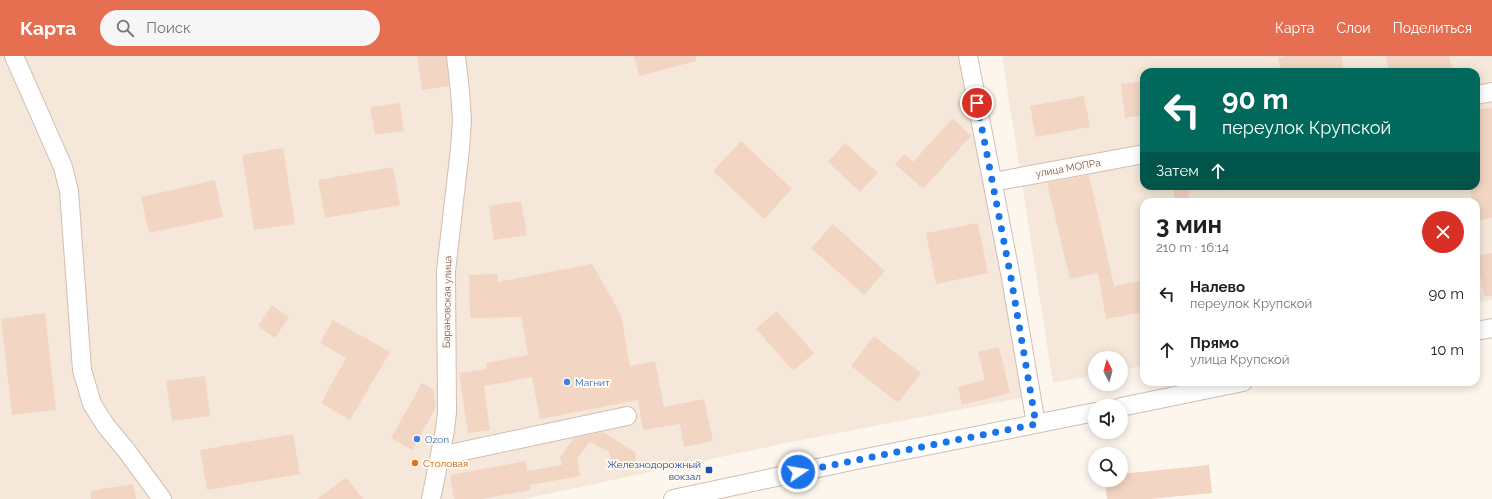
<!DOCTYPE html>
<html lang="ru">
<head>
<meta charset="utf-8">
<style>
  body { margin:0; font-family:Raleway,sans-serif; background:#f6f6f6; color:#202124; height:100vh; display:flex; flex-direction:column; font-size:15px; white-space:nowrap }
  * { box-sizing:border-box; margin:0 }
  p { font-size:13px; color:#757577 }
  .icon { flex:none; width:22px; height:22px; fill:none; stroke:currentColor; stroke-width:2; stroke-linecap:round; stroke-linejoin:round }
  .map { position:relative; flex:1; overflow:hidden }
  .side { position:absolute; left:1140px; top:142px; width:340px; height:188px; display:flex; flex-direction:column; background:#fff; border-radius:12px; box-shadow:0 2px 10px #0003 }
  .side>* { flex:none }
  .banner { position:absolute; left:1140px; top:12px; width:340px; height:122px; border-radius:12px; box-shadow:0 2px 10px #0003; background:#00695c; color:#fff; overflow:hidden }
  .needle { width:26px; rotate:354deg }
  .controls { position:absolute; left:1088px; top:295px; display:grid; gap:8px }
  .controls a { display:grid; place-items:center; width:40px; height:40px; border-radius:50%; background:#fff; box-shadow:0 2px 10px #0003; font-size:20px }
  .pin { position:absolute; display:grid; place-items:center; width:34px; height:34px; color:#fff; margin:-17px; border:2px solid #fff; border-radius:50%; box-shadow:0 1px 4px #0007 }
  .me { position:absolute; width:44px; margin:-22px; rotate:78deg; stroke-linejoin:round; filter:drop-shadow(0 0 3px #0008) }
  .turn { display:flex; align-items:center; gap:14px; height:84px; padding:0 16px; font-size:18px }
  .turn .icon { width:52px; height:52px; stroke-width:2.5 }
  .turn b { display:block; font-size:28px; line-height:34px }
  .then { display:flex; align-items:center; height:38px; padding:0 16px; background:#0003; gap:8px; font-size:15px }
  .round { display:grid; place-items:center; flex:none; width:42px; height:42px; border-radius:21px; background:#f6f6f6 }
  .overview { display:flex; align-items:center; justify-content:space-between; height:68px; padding:0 16px }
  h1 { font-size:24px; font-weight:700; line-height:30px }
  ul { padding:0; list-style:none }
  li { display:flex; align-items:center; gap:12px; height:56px; padding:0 16px }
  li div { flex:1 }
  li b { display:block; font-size:15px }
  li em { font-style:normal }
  header { display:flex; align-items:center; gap:24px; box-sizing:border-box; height:56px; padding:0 20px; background:#e76f51; color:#fff }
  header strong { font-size:19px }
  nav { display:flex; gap:22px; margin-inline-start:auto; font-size:14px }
  .search { width:280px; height:36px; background:#f6f6f6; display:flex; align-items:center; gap:10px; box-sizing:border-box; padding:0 14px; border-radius:22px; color:#757577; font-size:15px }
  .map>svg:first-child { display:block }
  .residential { fill:#f5e8da; fill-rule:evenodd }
  .building { fill:#f3d5c3 }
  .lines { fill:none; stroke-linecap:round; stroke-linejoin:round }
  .minor-casing { stroke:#d1beb0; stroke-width:20 }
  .minor { stroke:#fff; stroke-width:18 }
  .route { stroke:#1a73e8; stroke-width:7; stroke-dasharray:0 12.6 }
  .shop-dot { fill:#3f7fe0; stroke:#fffaf3; stroke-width:1.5 }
  .food-dot { fill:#e8710a; stroke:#fffaf3; stroke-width:1.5 }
  .transit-dot { fill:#1a4fb4; stroke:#fffaf3; stroke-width:1.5 }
  .labels { text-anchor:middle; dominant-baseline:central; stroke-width:4; stroke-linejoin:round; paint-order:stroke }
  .street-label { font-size:10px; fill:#7a5c4d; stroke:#fffaf3 }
  .shop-label { font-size:10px; fill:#366cbe; stroke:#fffaf3; text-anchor:start }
  .food-label { font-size:10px; fill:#c56008; stroke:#fffaf3; text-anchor:start }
  .transit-label { font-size:10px; fill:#164399; stroke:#fffaf3; text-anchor:end }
</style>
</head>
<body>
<header>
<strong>Карта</strong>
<div class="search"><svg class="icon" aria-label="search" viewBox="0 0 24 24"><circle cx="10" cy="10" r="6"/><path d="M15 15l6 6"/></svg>Поиск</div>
<nav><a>Карта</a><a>Слои</a><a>Поделиться</a></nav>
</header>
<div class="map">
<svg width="1492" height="443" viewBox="0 0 1492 443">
  <rect width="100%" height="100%" fill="#fdf6ec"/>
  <!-- residential -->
  <path class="residential" d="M0 0H968L1031 340 791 386 524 443H0Z
    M1002 0H1492V244L1476 247V146H1144V310L1121 314V302H1095V319L1053 327ZM1144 16H1476V130H1144Z"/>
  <!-- building -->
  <path class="building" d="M417 0H446L449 30 422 34Z
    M634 0H696V5L639 20Z
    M1288 0H1341L1344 13 1333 16H1281L1278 2Z
    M1386 0H1449L1453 16H1389Z
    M1144 25V59L1125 62 1121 28Z
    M1084 40 1090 71 1036 81 1030 50Z
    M400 47 404 75 375 79 370 51Z
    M1492 52V162L1476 165V146H1472L1470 130H1476V54Z
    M953 62 971 80 923 133 895 108 904 98 913 106Z
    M741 85 792 133 764 163 713 115Z
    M845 87 878 117 860 136 828 106Z
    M283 92 295 168 254 174 242 99Z
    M393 111 400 149 325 162 318 124Z
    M1089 119 1114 230 1144 224V256L1106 263 1098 217 1070 223 1047 127Z
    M215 124 223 161 149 177 141 141Z
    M1173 130H1188L1190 146H1175Z
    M521 145 527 179 494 184 489 150Z
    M978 167 988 217 936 228 926 177Z
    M833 168 885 215 864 239 811 192Z
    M1492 197V240H1484L1477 200Z
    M592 208 621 259 630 310 655 305 664 351 704 343 713 385 684 391 680 368 643 374 638 344 540 363 532 321 484 330 490 374 468 377 459 317 487 313 486 307 528 299 521 261 470 262 469 219 498 218V226Z
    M272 249 289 261 275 282 258 270Z
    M777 255 814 297 793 315 756 273Z
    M45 257 56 354 12 359 1 263Z
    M333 264 390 296 350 364 321 347 346 302 320 287Z
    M874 280 921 317 898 347 851 310Z
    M999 291 1010 337 962 349 958 331 985 324 978 296Z
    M205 320 210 360 172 365 166 325Z
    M422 327 433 333 436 351 412 394 391 382Z
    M603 376 635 396 637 409 612 414 609 396 590 386 577 402 580 420 530 429 531 434 482 443H454L450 419 526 405 527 415 562 409 560 401 574 382Z
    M293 378 300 418 207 434 200 394Z
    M1209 409 1212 437 1150 443H1107L1105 424H1121V418Z
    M346 421 363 443H317Z
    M133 428 136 443H91L90 435Z"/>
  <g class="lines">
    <!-- minor casing -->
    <g class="minor-casing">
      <path id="minor" d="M14 0 63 111 69 135 82 314 92 348 106 370 126 394 162 443
        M968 0 1011 222 1036 368
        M1476 39 1492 36
        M993 126 1144 98
        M1476 275 1492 272
        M1121 351 1243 326
        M440 400 627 360
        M431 443 445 374 447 356 446 215 460 93 462 64 460 35 456 0
        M673 443 856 404 1095 356"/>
    </g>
    <!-- minor -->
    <use href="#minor" class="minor"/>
  </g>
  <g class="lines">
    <!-- route -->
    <path class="route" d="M798 416 1036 368 1011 222 977 47"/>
  </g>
  <!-- markers -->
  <g class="shop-dot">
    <circle cx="567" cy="326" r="4"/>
    <circle cx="417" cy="383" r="4"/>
  </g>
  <circle class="food-dot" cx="415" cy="407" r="4"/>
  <rect class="transit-dot" x="705" y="410" width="8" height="8" rx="2"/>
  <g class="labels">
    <!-- street labels -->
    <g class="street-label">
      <text transform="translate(1068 112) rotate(-10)">улица МОПРа</text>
      <text transform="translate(447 246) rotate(-89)">Барановская улица</text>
    </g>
    <!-- shop labels -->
    <g class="shop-label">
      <text x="575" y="326">Магнит</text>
      <text x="425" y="383">Ozon</text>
    </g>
    <!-- food labels -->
    <g class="food-label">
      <text x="423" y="407">Столовая</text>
    </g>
    <!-- transit labels -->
    <g class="transit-label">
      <text x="701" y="408">Железнодорожный<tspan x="701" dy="12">вокзал</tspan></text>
    </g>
  </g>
</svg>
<div class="controls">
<a><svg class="needle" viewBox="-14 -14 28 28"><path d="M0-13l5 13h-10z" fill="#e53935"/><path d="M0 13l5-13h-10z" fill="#757577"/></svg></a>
<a><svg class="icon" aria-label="sound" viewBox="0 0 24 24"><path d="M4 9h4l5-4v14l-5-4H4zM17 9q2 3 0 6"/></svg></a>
<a><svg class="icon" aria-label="search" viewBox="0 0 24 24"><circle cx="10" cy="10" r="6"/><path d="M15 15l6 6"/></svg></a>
</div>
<div class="pin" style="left:977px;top:47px;background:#d93025"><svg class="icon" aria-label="arrive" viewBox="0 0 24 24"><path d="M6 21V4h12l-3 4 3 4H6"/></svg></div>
<svg class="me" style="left:798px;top:416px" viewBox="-20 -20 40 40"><circle r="17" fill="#1a73e8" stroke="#fff" stroke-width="3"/><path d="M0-11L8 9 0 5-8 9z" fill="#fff"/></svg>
<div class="banner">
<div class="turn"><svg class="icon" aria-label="left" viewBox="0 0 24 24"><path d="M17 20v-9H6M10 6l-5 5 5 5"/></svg><div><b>90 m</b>переулок Крупской</div></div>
<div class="then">Затем<svg class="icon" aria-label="ahead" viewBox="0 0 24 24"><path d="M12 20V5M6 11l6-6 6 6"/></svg></div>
</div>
<section class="side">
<div class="overview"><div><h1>3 мин</h1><p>210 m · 16:14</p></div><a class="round" style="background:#d93025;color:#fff"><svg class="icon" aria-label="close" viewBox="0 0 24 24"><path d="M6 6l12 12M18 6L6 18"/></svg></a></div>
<ul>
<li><svg class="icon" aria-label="left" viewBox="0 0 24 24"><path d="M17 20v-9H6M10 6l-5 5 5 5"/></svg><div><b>Налево</b><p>переулок Крупской</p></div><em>90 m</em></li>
<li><svg class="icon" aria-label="ahead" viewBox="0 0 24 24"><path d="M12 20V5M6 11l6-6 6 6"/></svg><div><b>Прямо</b><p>улица Крупской</p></div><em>10 m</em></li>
</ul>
</section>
</div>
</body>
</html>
